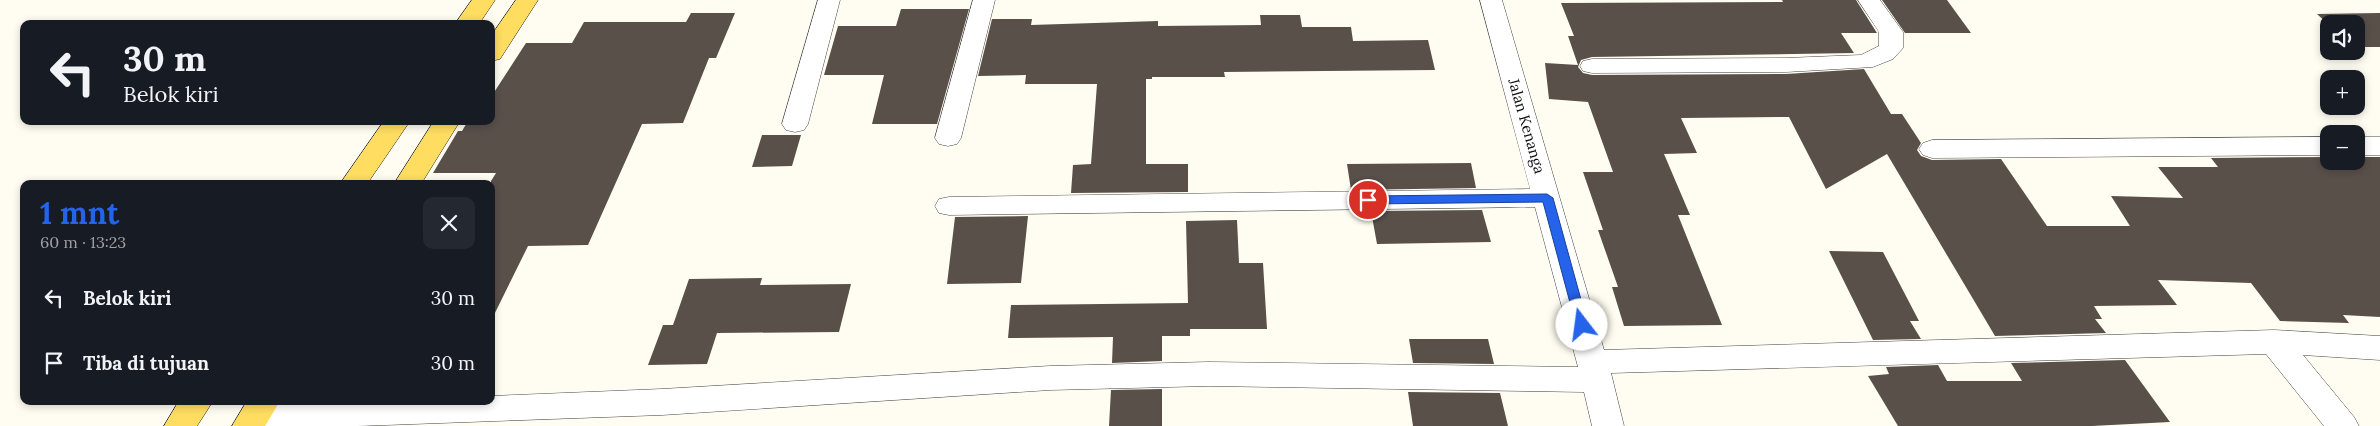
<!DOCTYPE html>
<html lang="id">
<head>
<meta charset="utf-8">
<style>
  body { margin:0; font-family:Lora,serif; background:#242831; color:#f1f3f6; height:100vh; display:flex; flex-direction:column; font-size:19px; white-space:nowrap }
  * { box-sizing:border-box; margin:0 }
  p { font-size:16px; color:#9ea1a6 }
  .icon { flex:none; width:28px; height:28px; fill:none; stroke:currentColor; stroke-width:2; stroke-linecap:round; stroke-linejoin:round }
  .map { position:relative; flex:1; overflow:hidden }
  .side { position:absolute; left:20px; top:180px; width:475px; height:225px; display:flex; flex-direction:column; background:#171b24; border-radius:10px; box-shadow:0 2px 8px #0003 }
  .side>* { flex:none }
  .hud { position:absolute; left:20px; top:20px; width:475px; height:105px; border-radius:10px; box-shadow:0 2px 8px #0003; background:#171b24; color:#f1f3f6; overflow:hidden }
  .tools { position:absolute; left:2320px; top:15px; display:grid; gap:10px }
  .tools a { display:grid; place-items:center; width:45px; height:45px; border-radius:10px; background:#171b24; box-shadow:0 2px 8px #0003; font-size:25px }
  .pin { position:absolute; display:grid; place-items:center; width:42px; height:42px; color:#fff; margin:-21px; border:2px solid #fff; border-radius:50%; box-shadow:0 1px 5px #0007 }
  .me { position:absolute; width:55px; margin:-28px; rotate:345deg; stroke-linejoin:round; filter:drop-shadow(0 0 4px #0008) }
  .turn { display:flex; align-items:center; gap:18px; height:105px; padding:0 20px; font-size:22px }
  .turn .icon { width:65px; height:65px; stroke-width:2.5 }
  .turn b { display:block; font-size:35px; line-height:42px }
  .round { display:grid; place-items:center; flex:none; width:52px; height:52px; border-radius:10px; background:#242831 }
  .overview { display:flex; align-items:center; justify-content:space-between; height:85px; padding:0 20px }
  h1 { font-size:30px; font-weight:700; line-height:38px; color:#2563eb }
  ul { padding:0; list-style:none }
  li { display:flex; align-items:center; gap:15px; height:65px; padding:0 20px }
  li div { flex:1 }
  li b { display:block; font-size:19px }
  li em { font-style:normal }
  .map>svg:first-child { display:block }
  .building { fill:#59504a }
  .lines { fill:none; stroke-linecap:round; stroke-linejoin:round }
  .street-casing { stroke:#424242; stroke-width:1 }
  .primary-casing { stroke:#202020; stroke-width:1 }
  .street { fill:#fff; fill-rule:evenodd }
  .primary { fill:#ffdd61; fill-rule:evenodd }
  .route { fill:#2563eb; stroke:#184099 }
  .labels { text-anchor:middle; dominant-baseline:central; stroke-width:5; stroke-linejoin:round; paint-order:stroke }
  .street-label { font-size:15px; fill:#0f0f0f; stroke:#fff }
</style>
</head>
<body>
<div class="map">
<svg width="2380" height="426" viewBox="0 0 2380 426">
  <rect width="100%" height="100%" fill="#fffdf1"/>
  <!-- building -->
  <path class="building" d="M1782 0H1856L1877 33H1841L1854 53 1592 57 1581 60 1578 67 1583 73 1592 75 1786 74 1864 69 1891 114H1902L1921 143 1917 150 1921 156 1932 160 2001 159 2047 226H2130L2111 196 2183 198 2158 167H2218L2211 158 2329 157V161H2356V157H2380V317L2343 315 2349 323 2280 321 2251 283 2158 280 2177 305 2094 306 2102 319H2095L2106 333 1995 336 1887 154 1826 189 1789 117 1681 118 1697 153 1664 154 1690 215H1678L1722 325 1624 326 1612 287H1618L1598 230H1603L1583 172H1613L1588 102 1549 99 1545 63 1578 65 1568 36H1574L1561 3 1783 2Z
    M1882 0H1947L1971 33H1905Z
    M901 9H969L937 124H872L884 75H824L838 26H896Z
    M691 13H735L716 58H709L683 123 642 124 588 245 528 246 491 321V181L496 173H433L458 131H462L468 121H491V97L526 43H572L584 22H686Z
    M2380 13V47H2356V24L2329 25 2317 14Z
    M1260 15H1300L1302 27H1351L1353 41 1428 40 1435 70 1224 72 1225 77H1152V79H1146V164H1188V192L1071 193 1073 165 1091 164 1097 84H1025L1026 75 978 76 992 19H1032L1031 25 1158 21V26L1261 25Z
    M762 135H801L792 166 752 167Z
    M1471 163 1476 188 1351 190 1347 164Z
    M1482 210 1491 242 1377 244 1371 211Z
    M1028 216 1021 283 947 284 955 217Z
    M1237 220 1239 263H1263L1267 329H1190V336H1162V361L1112 363 1113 337 1008 338 1011 305 1188 303 1186 221Z
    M1829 251 1883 252 1919 321H1910L1921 339 1873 340Z
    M762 278 760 285 851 284 839 332 717 333 707 364 648 365 663 325H673L689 279Z
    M1409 339H1488L1494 364 1413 363Z
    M2125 360 2170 422 2092 426H1898L1868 376 1889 374 1886 367 1938 365 1947 381H2022L2011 363Z
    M1162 389V426H1109L1111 390Z
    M1408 392 1500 393 1508 426H1413Z"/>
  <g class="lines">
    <!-- street casing -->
    <g class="street-casing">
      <path id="street" d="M818 0H840L808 124 804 130 795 132 786 130 782 124Z
        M973 0H995L961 138 957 144 948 146 939 144 935 138Z
        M1480 0H1502L1604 350 2274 330 2380 336V360L2303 355 2354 417 2359 426H2324L2266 354 1611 373 1624 426H1592L1584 392 1209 386 1050 390 662 415 358 426H243L238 417 243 408 254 404 333 401H491V396L662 389 1050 366 1209 362 1578 367 1535 207 949 215 939 213 935 206 939 199 949 197 1530 189Z
        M1858 0H1880L1903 32V48L1893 59 1873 67 1786 72 1592 73 1583 71 1580 66 1583 61 1592 59 1786 58 1861 55 1879 46V32Z
        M2329 137V155L1932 158 1923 155 1919 149 1923 143 1932 140Z
        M2356 137H2380V155H2356Z"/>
    </g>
    <!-- primary casing -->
    <g class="primary-casing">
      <path id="primary" d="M472 0H495L479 24H455Z
        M516 0H538L500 59 491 61V36Z
        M384 121H410L367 184H340Z
        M434 121H460L421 184H394Z
        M179 401H213L197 426H164Z
        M247 401H280L265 426H232Z"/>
    </g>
    <!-- street -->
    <use href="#street" class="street"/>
    <!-- primary -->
    <use href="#primary" class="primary"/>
  </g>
  <!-- route -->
  <path class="route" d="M1547 194 1553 198 1588 325 1582 330 1576 325 1543 202 1368 204 1362 200 1368 196Z"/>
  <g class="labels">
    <!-- street labels -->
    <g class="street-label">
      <text transform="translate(1527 126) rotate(74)">Jalan Kenanga</text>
    </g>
  </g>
</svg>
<div class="tools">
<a><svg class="icon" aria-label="sound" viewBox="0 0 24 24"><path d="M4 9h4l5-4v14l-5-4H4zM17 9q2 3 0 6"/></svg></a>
<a>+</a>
<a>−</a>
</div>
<div class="pin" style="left:1368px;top:200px;background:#d93025"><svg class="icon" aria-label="arrive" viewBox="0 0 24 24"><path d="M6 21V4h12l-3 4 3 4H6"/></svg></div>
<svg class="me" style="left:1582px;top:325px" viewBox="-20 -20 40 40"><circle r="19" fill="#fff"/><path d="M0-13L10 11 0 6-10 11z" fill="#2563eb"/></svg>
<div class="hud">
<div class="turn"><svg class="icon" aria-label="left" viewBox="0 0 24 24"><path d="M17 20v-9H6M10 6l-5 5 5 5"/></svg><div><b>30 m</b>Belok kiri</div></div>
</div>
<section class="side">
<div class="overview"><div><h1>1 mnt</h1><p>60 m · 13:23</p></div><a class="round"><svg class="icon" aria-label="close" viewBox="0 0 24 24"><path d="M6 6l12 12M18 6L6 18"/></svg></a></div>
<ul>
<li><svg class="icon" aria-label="left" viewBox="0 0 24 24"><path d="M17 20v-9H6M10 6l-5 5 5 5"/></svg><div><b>Belok kiri</b></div><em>30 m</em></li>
<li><svg class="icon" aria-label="arrive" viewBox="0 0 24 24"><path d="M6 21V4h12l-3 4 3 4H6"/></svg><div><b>Tiba di tujuan</b></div><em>30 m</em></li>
</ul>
</section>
</div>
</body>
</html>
